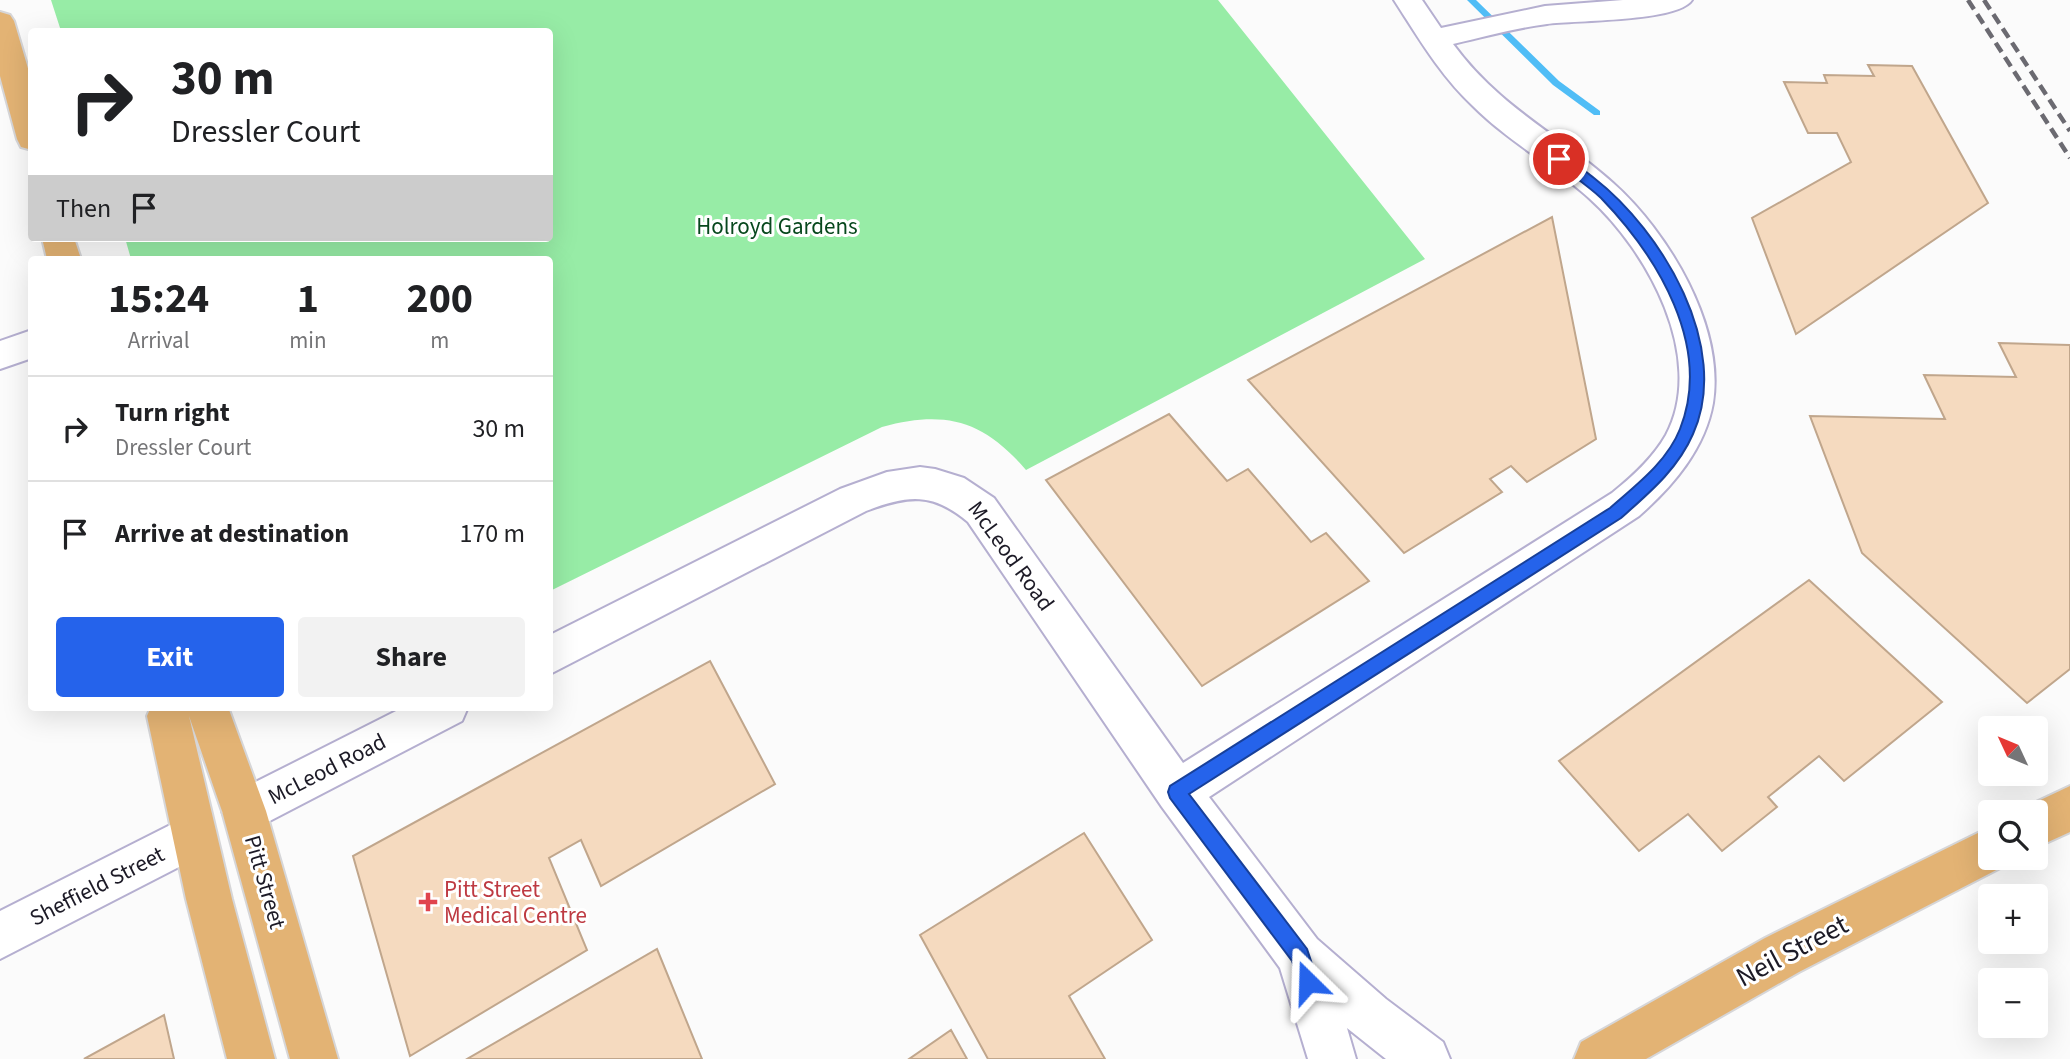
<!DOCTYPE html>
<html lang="en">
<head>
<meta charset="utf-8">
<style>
  body { margin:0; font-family:"Source Sans 3",sans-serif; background:#f2f2f2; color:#202124; height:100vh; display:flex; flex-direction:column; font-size:26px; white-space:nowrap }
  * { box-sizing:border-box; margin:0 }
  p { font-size:23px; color:#757577 }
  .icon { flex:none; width:38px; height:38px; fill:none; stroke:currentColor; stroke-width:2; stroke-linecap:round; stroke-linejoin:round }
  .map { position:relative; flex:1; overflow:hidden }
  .panel { position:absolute; left:28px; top:256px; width:525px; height:455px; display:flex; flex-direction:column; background:#fff; border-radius:7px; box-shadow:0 7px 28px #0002 }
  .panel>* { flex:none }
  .guide { position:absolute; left:28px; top:28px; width:525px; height:214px; border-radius:7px; box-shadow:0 7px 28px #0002; background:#fff; color:#202124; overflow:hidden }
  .needle { width:46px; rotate:314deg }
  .controls { position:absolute; left:1978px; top:716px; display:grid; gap:14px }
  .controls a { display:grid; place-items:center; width:70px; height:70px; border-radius:7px; background:#fff; box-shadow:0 7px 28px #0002; font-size:35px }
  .pin { position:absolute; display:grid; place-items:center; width:60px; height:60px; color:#fff; margin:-30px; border:4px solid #fff; border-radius:50%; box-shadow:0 2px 7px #0007 }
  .me { position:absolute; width:77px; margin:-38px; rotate:338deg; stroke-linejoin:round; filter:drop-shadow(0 0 5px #0008) }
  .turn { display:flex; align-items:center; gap:24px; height:147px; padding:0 28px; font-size:32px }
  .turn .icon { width:91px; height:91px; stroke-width:2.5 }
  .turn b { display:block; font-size:49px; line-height:60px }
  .then { display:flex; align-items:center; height:66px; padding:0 28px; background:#0003; gap:14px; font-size:26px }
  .eta { display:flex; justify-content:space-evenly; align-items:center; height:119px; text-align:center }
  .eta b { font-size:42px; font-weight:700; line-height:49px }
  .primary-button { display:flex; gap:14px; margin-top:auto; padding:14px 28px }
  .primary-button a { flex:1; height:80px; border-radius:7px; background:#2563eb; color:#fff; font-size:28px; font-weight:700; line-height:80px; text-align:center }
  .primary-button a+a { background:#f2f2f2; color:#202124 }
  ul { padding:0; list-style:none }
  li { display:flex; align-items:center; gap:21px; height:105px; padding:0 28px; border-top:2px solid #e0e0e0 }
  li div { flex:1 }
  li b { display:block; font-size:26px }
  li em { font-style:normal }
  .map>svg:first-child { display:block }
  .green { fill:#97eca6 }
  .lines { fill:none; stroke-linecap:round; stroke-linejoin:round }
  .stream { fill:#50bdf6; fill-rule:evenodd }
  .building { fill:#f5dabf; stroke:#c0a68c; stroke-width:2 }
  .minor-casing { stroke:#b5afd0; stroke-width:4 }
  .major-casing { stroke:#d6d6d8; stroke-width:4 }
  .minor { fill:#fff; fill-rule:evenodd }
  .major { fill:#e3b374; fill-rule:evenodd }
  .rail { stroke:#6b6a71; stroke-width:4.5; stroke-dasharray:11 6; stroke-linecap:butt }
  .route { fill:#2563eb; stroke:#184099; stroke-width:2 }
  .health-dot { fill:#e0444e; stroke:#fff; stroke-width:2.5 }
  .labels { text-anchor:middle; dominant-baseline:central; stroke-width:6; stroke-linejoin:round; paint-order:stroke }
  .park-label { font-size:23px; fill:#07481d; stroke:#fff }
  .street-label { font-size:23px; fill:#1c1a26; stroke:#fff }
  .health-label { font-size:23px; fill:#be3a42; stroke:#fff; text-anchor:start }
  .near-street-label { font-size:28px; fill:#1c1a26; stroke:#fff }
</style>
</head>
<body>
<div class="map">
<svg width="2070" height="1059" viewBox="0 0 2070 1059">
  <rect width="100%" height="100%" fill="#fbfbfb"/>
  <!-- green -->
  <path class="green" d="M51 0H1218L1425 259 1026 470C983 420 945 410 882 427L550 591V259H131L125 238H550V32L61 31Z"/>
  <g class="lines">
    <!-- stream -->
    <path class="stream" d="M1467 0H1476L1559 81 1600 111V115H1594L1553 85Z"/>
  </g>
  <!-- building -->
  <path class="building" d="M1868 65 1912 66 1988 203 1796 334 1752 218 1851 162 1837 133H1808L1784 82 1827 83 1824 75 1874 76Z
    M1552 217 1596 439 1527 482 1511 466 1490 479 1502 492 1404 553 1248 380Z
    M1999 343 2070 345V669L2027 703 1862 553 1810 416 1945 419 1924 375 2016 377Z
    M1169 414 1227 481 1248 469 1311 542 1326 533 1369 581 1202 686 1046 480Z
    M1809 580 1942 702 1844 781 1819 756 1768 797 1777 807 1722 851 1688 814 1639 851 1559 761Z
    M710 661 775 784 601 886 581 840 549 858 587 950 410 1056 353 856Z
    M1084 833 1152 940 1069 996 1105 1059H988L920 935Z
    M657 949 702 1059H467Z
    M164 1015 174 1059H84Z
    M951 1030 967 1059H909Z"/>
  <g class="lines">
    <!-- minor casing -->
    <g class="minor-casing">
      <path id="minor" d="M1394 0H1422L1441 28 1545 6 1623 0H1692C1678 22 1576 20 1547 24 1515 28 1484 37 1453 44 1500 108 1556 132 1613 183 1668 232 1725 326 1713 403 1705 449 1673 486 1639 516L1209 797 1317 939 1386 999 1443 1042 1450 1059H1386L1347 1028 1356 1059H1308L1280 968 1162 807 968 522C932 492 908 495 866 511L550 674V635L840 489 887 472 920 467 935 469 964 478 994 498 1183 763 1612 493C1632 477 1653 458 1666 435 1707 358 1647 250 1589 198 1552 165 1508 141 1473 106 1440 75 1418 37 1394 0Z
        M32 330V358L0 369V341Z
        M404 707H468L462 721 260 826 244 833 228 826 222 811 228 796Z
        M194 813 210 819 216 835 210 851 0 959V911Z"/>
    </g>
    <!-- major casing -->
    <g class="major-casing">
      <path id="major" d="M0 12 10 15 14 21 32 82V150L21 147 17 139 0 76Z
        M42 238H74L81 259H47Z
        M151 707H228L266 811 338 1059H290L222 811 189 716 232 899 275 1059H227L186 899 147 716Z
        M2070 786V832L2035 848V812L2019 810Z
        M1990 827V858H2009L2006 865 1799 972 1646 1059H1574L1581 1042 1765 938Z"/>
    </g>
    <!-- minor -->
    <use href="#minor" class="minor"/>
    <!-- major -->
    <use href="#major" class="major"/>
    <!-- rail -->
    <path class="rail" d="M1968 0 2070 158
      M1984 0 2070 131"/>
  </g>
  <!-- route -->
  <path class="route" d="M1559 154C1572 158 1583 170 1594 178 1662 231 1732 347 1693 434 1678 469 1649 493 1621 518L1189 794 1307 949 1318 982 1315 989 1308 991 1301 989 1292 961 1170 798 1168 792 1170 786 1610 508C1636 485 1667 462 1680 429 1713 346 1657 256 1601 198 1587 185 1570 174 1555 162V155Z"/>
  <!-- markers -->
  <path class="health-dot" d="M424.5 891.5h7v7h7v7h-7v7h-7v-7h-7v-7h7z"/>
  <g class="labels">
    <!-- park labels -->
    <g class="park-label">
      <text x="777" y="226">Holroyd Gardens</text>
    </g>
    <!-- street labels -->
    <g class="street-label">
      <text transform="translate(1011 556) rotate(54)">McLeod Road</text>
      <text transform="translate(327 769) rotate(-27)">McLeod Road</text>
      <text transform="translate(265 882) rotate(74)">Pitt Street</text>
      <text transform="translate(97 886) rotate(-27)">Sheffield Street</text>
    </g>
    <!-- health labels -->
    <g class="health-label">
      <text x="444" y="889">Pitt Street<tspan x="444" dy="26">Medical Centre</tspan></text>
    </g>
    <!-- near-street labels -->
    <g class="near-street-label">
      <text transform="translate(1792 951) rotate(-28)">Neil Street</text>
    </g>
  </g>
</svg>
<div class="controls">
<a><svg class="needle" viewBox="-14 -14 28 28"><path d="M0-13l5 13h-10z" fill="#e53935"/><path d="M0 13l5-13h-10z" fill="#757577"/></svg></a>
<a><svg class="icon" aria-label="search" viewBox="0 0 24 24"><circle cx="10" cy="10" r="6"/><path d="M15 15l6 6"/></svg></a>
<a>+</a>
<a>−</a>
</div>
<div class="pin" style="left:1559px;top:159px;background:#d93025"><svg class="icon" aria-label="arrive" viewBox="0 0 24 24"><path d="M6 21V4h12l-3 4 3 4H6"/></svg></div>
<svg class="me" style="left:1308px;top:982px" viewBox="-20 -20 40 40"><path d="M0-17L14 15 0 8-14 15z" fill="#2563eb" stroke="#fff" stroke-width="4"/></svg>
<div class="guide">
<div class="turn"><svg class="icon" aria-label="right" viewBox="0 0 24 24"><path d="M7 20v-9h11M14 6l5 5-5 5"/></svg><div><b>30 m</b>Dressler Court</div></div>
<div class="then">Then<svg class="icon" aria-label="arrive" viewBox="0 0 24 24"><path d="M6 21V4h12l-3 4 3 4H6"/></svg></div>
</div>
<section class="panel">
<div class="eta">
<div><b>15:24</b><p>Arrival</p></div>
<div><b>1</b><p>min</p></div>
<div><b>200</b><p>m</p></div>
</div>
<ul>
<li><svg class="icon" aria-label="right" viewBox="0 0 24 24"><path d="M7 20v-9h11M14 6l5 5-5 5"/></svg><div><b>Turn right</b><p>Dressler Court</p></div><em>30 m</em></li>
<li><svg class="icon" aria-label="arrive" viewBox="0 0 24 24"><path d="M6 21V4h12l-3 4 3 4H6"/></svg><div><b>Arrive at destination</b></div><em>170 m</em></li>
</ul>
<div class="primary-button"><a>Exit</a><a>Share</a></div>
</section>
</div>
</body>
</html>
